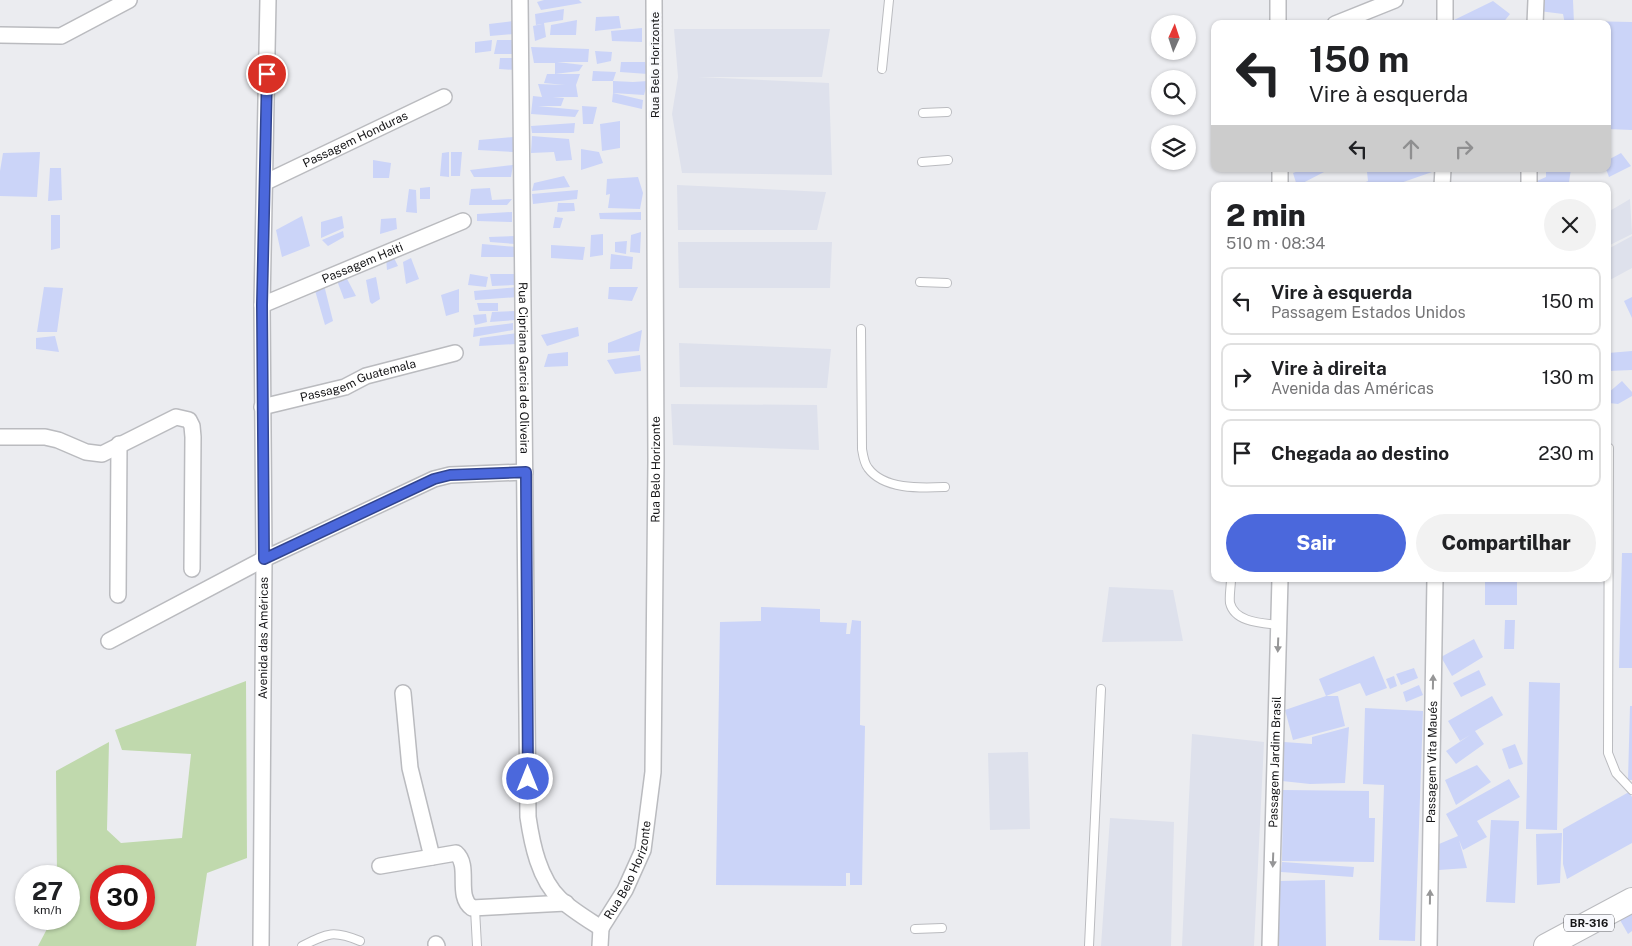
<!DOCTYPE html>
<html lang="pt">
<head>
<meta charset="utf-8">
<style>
  body { margin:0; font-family:"Public Sans",sans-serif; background:#f2f2f2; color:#202124; height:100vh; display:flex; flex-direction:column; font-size:19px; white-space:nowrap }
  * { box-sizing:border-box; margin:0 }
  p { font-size:16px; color:#757577 }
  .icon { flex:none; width:28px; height:28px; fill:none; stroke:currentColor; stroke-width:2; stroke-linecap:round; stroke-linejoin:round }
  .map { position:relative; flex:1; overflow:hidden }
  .details { position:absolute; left:1211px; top:182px; width:400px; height:400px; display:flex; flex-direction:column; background:#fff; border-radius:10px; box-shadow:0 1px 4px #0004 }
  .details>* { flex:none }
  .banner { position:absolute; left:1211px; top:20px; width:400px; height:152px; border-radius:10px; box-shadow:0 1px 4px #0004; background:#fff; color:#202124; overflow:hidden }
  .needle { width:32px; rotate:3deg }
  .controls { position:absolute; left:1151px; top:15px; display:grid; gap:10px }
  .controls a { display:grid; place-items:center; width:45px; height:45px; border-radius:50%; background:#fff; box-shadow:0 1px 4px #0004; font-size:25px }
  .speed { position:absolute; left:15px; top:865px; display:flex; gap:10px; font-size:25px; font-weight:700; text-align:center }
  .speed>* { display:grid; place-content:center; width:65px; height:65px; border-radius:50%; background:#fff; box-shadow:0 1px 4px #0004; line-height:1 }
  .speed small { font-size:12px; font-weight:400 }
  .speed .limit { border:8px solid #d22; background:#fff; color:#111 }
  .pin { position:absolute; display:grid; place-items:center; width:42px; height:42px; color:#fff; margin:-21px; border:2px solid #fff; border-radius:50%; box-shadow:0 1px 5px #0007 }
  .me { position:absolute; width:55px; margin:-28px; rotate:0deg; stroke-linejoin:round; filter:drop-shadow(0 0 4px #0008) }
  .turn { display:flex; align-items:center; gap:18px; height:105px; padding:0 15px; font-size:22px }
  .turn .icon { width:65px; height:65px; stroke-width:2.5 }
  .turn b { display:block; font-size:35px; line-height:42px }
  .lanes { display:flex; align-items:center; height:48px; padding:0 15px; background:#0003; justify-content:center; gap:25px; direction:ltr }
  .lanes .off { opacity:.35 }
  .round { display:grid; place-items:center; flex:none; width:52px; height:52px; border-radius:26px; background:#f2f2f2 }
  .overview { display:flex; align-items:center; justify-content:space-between; height:85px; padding:0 15px }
  h1 { font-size:30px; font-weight:800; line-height:38px }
  .cta { display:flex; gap:10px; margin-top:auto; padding:10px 15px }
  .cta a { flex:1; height:58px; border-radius:30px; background:#4b68dc; color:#fff; font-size:20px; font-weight:800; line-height:58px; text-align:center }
  .cta a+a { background:#f2f2f2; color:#202124 }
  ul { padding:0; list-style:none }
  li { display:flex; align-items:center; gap:15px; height:68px; margin:0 10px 8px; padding:0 5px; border:2px solid #e0e0e0; border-radius:10px }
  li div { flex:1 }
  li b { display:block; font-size:19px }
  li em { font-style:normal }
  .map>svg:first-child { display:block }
  .built { fill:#dee1ec }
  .green { fill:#c0d9ad; fill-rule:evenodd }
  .building { fill:#cbd4f8 }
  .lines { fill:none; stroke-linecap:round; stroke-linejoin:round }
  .service-casing { stroke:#babbbf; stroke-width:10 }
  .minor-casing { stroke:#babbbf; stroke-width:18 }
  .trunk-casing { stroke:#babbbf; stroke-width:26 }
  .service { stroke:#fff; stroke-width:8 }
  .minor { stroke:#fff; stroke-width:15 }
  .trunk { stroke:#fff; stroke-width:24 }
  .oneway { fill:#969697 }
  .route-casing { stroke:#31448f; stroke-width:12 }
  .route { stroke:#4b68dc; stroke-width:9 }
  .labels { text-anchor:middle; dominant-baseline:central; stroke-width:4.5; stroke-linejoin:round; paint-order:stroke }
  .shield { fill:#f8f9fd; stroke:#59595c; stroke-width:1 }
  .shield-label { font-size:11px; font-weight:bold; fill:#151517 }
  .street-label { font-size:12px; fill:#151517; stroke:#f8f9fd }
</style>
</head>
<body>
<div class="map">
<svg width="1632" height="946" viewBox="0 0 1632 946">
  <rect width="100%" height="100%" fill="#ebecf0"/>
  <!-- built -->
  <path class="built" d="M674 29H830L822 77H698L829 83 832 175 682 173 672 114 678 77Z
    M677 185 826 192 817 230H678Z
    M1630 199 1632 234 1608 246V212Z
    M1632 236V268L1608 281V249Z
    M678 242H832L830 288H679Z
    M679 343 831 349 827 388 680 387Z
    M671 404 817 405 819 450 673 445Z
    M1109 587 1173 590 1183 641 1102 642Z
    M1192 734 1264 742 1254 946H1182Z
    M1028 752 1030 829 990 830 988 753Z
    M1110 818 1174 822 1171 946H1101Z"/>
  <!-- green -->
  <path class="green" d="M246 681 247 858 207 873 196 946H38L48 927 50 919H69V876H57L56 771 109 742 107 830 121 843 182 838 191 754 122 750 115 730ZM101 876H144V919H101Z"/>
  <!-- building -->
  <path class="building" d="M544 0H579L582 3 541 10 537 2Z
    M1539 0H1573L1574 24H1565L1563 14 1539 11Z
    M1493 1 1510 14 1502 24H1454L1452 21Z
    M564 9 563 20 544 23 546 37 535 41 533 26 542 24 536 25 535 14Z
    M619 16 621 28 595 31 596 17Z
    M577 20 576 35H550L551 25Z
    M513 21 514 34 490 36 489 24Z
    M1583 21 1632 22V130L1608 129V24H1582Z
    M642 28V42L612 41 611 31Z
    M492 40 491 51 475 53V42Z
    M497 40H515V54H494Z
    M531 47 589 49 588 62H557L583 65 579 71 555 74V63H534Z
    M595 51 612 52 611 61 597 64Z
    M500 58H516V70L499 69Z
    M621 62H645L648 74 620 72Z
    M593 71 616 72 613 81H592Z
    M547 74H580L576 85 578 97H553L564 98 561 106H538L579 110 575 117 531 114 533 96 542 97 538 84 565 85 544 83Z
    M613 81 633 82 648 81 644 95 613 93Z
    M613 93 643 100 642 109 612 102Z
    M582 106 597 107 593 124H583Z
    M620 121V148L602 151 600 124Z
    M575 123 574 133H532L531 126Z
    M532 136 569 139 572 160 556 161 554 152 531 153Z
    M513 137V152L478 150 479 140Z
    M581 149 599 152 603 163 581 170Z
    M40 152 37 197 0 196V171L3 153Z
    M449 152V177L440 176 442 153Z
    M451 152H462L460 176H451Z
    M1621 153 1631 166 1609 177 1606 169H1608V160Z
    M373 160 391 163 389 178H373Z
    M513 165 511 177H474L470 170Z
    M50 168H61L62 200 48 201Z
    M1304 169H1326V171L1297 186 1293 173Z
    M1374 169H1430L1432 172 1392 186H1362L1361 184 1368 181 1367 172Z
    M1551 169H1571L1569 182 1555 186H1540L1537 181 1546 177V171Z
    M564 176 570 187 532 191 534 183Z
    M638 177 643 193 640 209 608 208 610 194 606 195 607 179Z
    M430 187V199H420V188Z
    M490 188 492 200 512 199 507 205H469L471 189Z
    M409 189 416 190 417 213 406 212Z
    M578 190 577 199 533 204 532 194Z
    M558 203H574L575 211 557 212Z
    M512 212V222L477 221V214Z
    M641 212V220L600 219 599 213Z
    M51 215H60V248L51 250Z
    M302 216 310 246 282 257 276 230Z
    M342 216 344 228 321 238V222Z
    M555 217 563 218 560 228H553Z
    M396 218 397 229 380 234 381 219Z
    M343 231 344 237 328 246 322 240Z
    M641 232 640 253 630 252 631 235Z
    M603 234V255L590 257 591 235Z
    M515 236V244L490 242 489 237Z
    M627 241 626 254 615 252V242Z
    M482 244 517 247 516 257H481Z
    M551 245 585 247 583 260 551 258Z
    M611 254 633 257 632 269H610Z
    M393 256 398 266 387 270 386 258Z
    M411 258 419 279 406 284 403 262Z
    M470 274 488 277 486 287 468 285Z
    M490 274H515V285L492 286Z
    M345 275 356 296 344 299 336 278Z
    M376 277 380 299 372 304 370 302 366 280Z
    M324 285 333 321 325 325 314 287Z
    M44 287 63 288 57 332H37Z
    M518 287V297L475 300 474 291Z
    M609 287H638L632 301 608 299Z
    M459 289V312L446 316 441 295Z
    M1632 297V318L1624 301Z
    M477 303H498V311H479Z
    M517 311 516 320 490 322 492 312Z
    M486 314 487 322 475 325 473 315Z
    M513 323V330L473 337 474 328Z
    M578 327 579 336 547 346 541 335Z
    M642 330 639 351 608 353V343Z
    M518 333 516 344 479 346 480 338Z
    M55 336 59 352 36 349V338Z
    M1632 351V370L1608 371V353Z
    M568 352V366L544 367 548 354Z
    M640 355 641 371 615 374 607 360Z
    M1622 381 1632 392V396L1618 404 1609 403 1608 393Z
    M1622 553H1632V668H1619Z
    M1485 581H1517V605H1485Z
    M761 607 820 609V622L847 623 846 634H850L852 620 861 621 860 725 865 726 862 885H850V873H846V886L716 885 720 622 761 621Z
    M1505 620H1515L1514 649H1504Z
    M1474 639 1483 657 1452 676 1441 657Z
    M1374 656 1387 688 1366 696 1360 683 1326 696H1338L1345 726 1293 740 1285 710 1326 696 1319 679Z
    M1414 668 1418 678 1401 685 1396 674Z
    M1479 670 1486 685 1461 697 1453 683Z
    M1394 676 1397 686 1390 689 1386 679Z
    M1529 682 1560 683 1557 830 1526 829Z
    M1419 685 1423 695 1406 702 1403 692Z
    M1492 696 1503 715 1475 731 1484 744 1456 764 1446 751 1470 735 1460 741 1448 721Z
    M1630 706H1632V780H1628Z
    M1365 708 1423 711 1415 941 1379 940 1384 785 1363 784Z
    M1349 727 1345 783 1310 784 1282 781 1284 742 1312 744V737Z
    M1515 744 1523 764 1509 769 1502 749Z
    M1477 765 1491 782 1456 805 1445 780Z
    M1509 779 1520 797 1477 821 1487 837 1463 850 1459 840 1467 868 1439 870V844L1458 836 1446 814Z
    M1283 790 1369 791V818H1375L1374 862 1282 861Z
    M1629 792 1632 797V843L1567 879 1563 864V829Z
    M1491 820 1519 821 1515 903 1486 902Z
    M1562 833 1560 883 1537 885 1536 834Z
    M1282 862 1354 867 1353 877 1281 872Z
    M1325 880 1326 946H1277L1279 881Z
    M1632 912V931L1628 934 1620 920Z"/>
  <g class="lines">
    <!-- service casing -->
    <g class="service-casing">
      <path id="service" d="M882 69 889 0
        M923 113 947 112
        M922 162 948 160
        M920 282 947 283
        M861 329 862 449C863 455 864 463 868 468 884 490 921 488 945 487
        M1609 448 1608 753 1616 773 1632 790
        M1231 579C1231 586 1229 596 1230 603 1235 623 1263 623 1279 625
        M475 909 477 946
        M915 929 942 928
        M302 946C328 933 333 930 360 941
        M1089 946 1101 689"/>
    </g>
    <!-- minor casing -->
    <g class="minor-casing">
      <g id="minor">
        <path id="s1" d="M520 0 528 817C532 844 539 879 560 899 572 910 587 919 601 928"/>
        <path d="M1445 0V24"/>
        <path d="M1278 24V0"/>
        <path d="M1335 24 1395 0"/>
        <path d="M1535 24 1536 0"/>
        <path d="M0 35 61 36 129 0"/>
        <path d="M1280 169V186"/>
        <path id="s2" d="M266 182 444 97"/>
        <path d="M1442 186 1443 169"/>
        <path d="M1529 186V169"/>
        <path id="s3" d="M262 305 463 221"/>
        <path id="s4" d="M262 407 345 387 366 376 455 353"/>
        <path d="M0 437H45L58 440 86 452 102 454 176 417 189 420 192 426 193 437 192 569"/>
        <path d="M118 595 119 444"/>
        <path d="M109 641 264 559 434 479 450 475 525 472"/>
        <path d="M403 693 410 768 432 857"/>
        <path d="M380 866 456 853C471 866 455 896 472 908L566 903"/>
        <path id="s5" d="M601 928 625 890 643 850 653 772 656 461 654 0"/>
        <path d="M436 944 437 946"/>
        <path id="s6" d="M261 946 264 559 262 305 268 0"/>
        <path d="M600 946 601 928"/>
        <path id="s7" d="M1270 946 1280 579"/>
        <path id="s8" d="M1429 946 1435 579"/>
      </g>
    </g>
    <!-- trunk casing -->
    <g class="trunk-casing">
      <path id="trunk" d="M1546 946 1632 900"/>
    </g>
    <!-- service -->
    <use href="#service" class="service"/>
    <!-- minor -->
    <use href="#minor" class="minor"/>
    <!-- trunk -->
    <use href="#trunk" class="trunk"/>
  </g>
  <!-- one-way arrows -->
  <defs><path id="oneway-solid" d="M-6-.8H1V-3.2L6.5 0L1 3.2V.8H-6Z" transform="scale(1.25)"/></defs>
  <g class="oneway">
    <use href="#oneway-solid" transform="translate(1278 645) rotate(92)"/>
    <use href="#oneway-solid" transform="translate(1433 682) rotate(-89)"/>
    <use href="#oneway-solid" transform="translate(1273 860) rotate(92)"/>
    <use href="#oneway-solid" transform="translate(1430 897) rotate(-89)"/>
  </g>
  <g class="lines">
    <!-- route casing -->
    <g class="route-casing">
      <path id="route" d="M267 74 262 305 264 559 434 479 450 475 526 472 528 779"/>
    </g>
    <!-- route -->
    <use href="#route" class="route"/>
  </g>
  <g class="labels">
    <!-- shield labels -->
    <rect class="shield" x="1564" y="914.5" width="50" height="17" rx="4"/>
    <g class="shield-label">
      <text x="1589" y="923">BR-316</text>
    </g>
    <!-- street labels -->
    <g class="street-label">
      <text transform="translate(655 65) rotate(-90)">Rua Belo Horizonte</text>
      <text stroke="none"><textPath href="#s2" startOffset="99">Passagem Honduras</textPath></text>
      <text stroke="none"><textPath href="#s3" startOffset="109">Passagem Haiti</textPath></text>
      <text stroke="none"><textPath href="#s1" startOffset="368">Rua Cipriana Garcia de Oliveira</textPath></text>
      <text stroke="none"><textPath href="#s4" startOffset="100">Passagem Guatemala</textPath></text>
      <text stroke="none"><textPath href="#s5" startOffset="470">Rua Belo Horizonte</textPath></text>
      <text stroke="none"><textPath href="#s6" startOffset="308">Avenida das Américas</textPath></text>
      <text stroke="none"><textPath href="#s7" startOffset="184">Passagem Jardim Brasil</textPath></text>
      <text stroke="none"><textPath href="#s8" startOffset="184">Passagem Vita Maués</textPath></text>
      <text stroke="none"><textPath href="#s5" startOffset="65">Rua Belo Horizonte</textPath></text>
    </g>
  </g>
</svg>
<div class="controls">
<a><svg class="needle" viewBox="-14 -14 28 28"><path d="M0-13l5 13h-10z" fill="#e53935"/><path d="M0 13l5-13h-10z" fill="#757577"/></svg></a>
<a><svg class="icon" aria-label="search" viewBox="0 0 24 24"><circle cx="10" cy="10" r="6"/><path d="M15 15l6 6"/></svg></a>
<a><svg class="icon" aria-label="layers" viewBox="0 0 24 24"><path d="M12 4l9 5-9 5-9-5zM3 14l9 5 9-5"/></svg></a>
</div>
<div class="speed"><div>27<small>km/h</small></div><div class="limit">30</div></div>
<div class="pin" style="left:267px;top:74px;background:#d93025"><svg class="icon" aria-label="arrive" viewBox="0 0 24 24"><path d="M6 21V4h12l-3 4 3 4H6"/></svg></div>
<svg class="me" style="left:528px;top:779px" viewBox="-20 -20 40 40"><circle r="17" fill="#4b68dc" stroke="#fff" stroke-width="3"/><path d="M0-11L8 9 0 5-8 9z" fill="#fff"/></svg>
<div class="banner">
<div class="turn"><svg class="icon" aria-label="left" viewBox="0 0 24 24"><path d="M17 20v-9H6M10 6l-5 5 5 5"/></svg><div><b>150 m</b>Vire à esquerda</div></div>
<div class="lanes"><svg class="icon" aria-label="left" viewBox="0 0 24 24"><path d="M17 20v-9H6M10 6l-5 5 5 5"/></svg><svg class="icon off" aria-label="ahead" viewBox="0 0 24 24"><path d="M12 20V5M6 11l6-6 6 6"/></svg><svg class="icon off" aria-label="right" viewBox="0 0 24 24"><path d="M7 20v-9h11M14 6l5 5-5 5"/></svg></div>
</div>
<section class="details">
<div class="overview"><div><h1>2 min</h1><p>510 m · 08:34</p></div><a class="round"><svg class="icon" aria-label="close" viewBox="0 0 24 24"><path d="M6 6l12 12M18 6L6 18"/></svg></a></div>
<ul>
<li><svg class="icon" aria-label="left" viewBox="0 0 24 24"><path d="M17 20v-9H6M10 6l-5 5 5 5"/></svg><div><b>Vire à esquerda</b><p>Passagem Estados Unidos</p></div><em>150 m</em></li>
<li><svg class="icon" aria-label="right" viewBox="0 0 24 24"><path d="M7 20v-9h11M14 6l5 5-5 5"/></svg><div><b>Vire à direita</b><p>Avenida das Américas</p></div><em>130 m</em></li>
<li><svg class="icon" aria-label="arrive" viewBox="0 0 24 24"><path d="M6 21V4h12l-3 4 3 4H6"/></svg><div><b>Chegada ao destino</b></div><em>230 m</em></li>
</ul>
<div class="cta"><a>Sair</a><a>Compartilhar</a></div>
</section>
</div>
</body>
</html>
